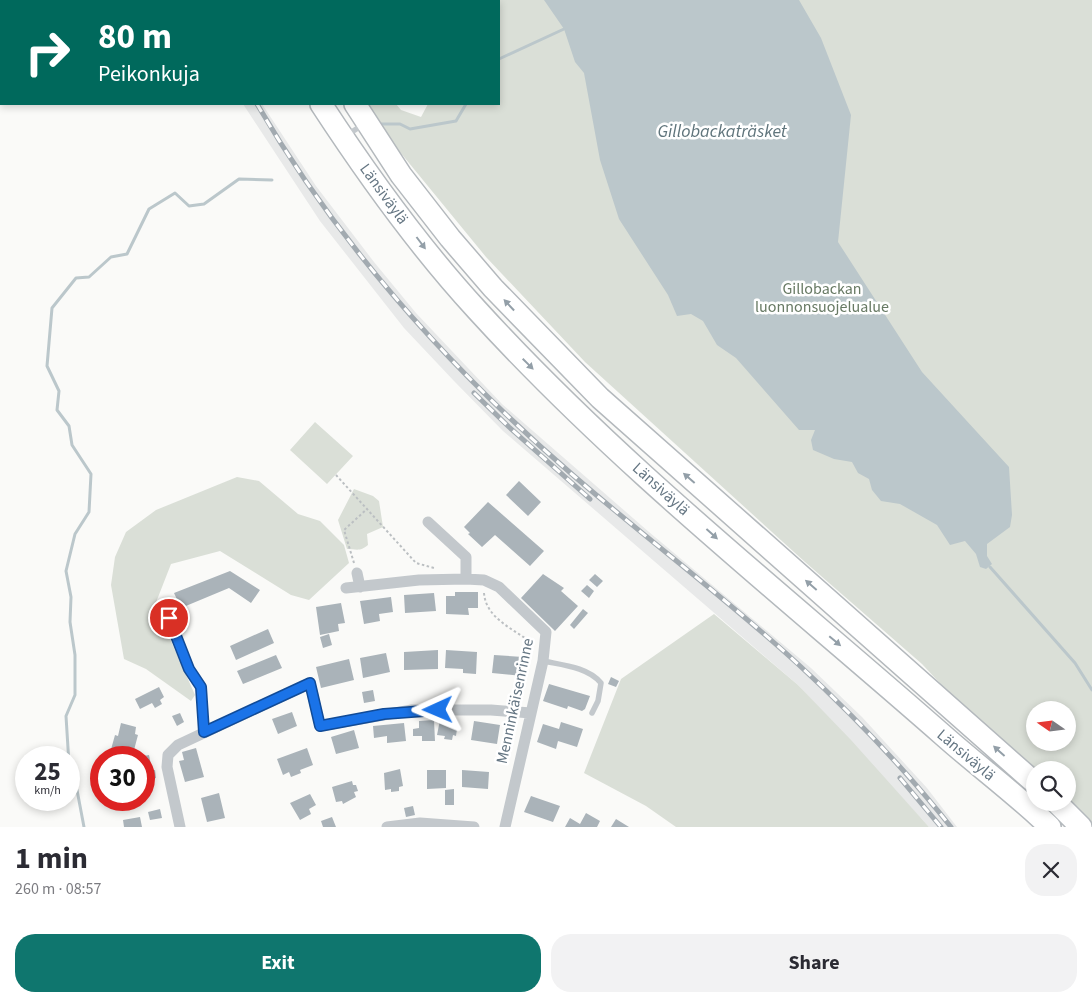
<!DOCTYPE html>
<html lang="en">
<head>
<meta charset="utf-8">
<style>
  body { margin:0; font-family:"Source Sans 3",sans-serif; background:#f2f2f3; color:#2b2b33; height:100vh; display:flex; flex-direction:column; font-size:19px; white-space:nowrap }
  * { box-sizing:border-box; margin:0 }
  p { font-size:16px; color:#7c7c81 }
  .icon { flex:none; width:28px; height:28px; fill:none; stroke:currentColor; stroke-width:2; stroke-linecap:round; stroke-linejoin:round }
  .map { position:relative; height:827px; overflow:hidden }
  .panel { display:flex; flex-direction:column; background:#fff; flex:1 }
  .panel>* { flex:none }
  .hud { position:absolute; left:0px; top:0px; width:500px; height:105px; box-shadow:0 2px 8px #0003; background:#00695c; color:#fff; overflow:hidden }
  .needle { width:32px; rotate:284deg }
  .controls { position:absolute; left:1026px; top:701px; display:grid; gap:10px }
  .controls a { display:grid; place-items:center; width:50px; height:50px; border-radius:50%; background:#fff; box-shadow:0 2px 8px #0003; font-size:25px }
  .speed { position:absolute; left:15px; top:746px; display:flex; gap:10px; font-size:25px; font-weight:700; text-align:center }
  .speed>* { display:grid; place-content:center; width:65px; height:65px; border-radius:50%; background:#fff; box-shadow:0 2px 8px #0003; line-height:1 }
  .speed small { font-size:12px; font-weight:400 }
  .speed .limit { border:8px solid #d22; background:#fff; color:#111 }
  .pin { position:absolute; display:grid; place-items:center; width:42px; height:42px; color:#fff; margin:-21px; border:2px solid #fff; border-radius:50%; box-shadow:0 1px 5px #0007 }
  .me { position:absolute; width:55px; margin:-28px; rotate:269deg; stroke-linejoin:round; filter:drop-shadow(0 0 4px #0008) }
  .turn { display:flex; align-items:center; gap:18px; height:105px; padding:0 15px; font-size:22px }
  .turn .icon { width:65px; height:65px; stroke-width:2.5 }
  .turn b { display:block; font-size:35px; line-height:42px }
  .round { display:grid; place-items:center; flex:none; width:52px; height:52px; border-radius:20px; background:#f2f2f3 }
  .summary { display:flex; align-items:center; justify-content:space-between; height:85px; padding:0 15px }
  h1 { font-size:30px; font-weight:700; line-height:38px }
  .button { display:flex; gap:10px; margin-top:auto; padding:10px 15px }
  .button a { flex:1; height:58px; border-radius:20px; background:#0f766e; color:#fff; font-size:20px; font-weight:700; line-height:58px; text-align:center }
  .button a+a { background:#f2f2f3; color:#2b2b33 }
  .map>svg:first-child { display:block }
  .built { fill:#e8e9e9 }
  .green { fill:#dadfd7; fill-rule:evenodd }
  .water { fill:#bbc7cb }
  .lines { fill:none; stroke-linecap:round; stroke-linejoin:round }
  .stream { stroke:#bbc7cb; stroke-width:3 }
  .building { fill:#aab3b9 }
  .motorway-casing { stroke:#b4b9bd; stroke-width:24 }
  .path { stroke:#bbbfc2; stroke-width:2; stroke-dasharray:2.5 2.5; stroke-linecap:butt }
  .service { stroke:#c3c8cc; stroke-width:5.5 }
  .minor { stroke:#c3c8cc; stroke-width:11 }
  .motorway { stroke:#fff; stroke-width:21 }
  .rail-casing { stroke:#a2aab0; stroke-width:5 }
  .rail { stroke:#fff; stroke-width:3; stroke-dasharray:9; stroke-linecap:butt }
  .oneway { fill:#939fa8 }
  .route-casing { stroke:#114b97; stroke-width:12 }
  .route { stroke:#1a73e8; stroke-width:9 }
  .labels { text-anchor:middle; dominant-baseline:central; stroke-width:5; stroke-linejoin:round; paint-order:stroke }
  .street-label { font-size:16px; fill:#657683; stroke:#fff }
  .park-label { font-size:16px; fill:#687a64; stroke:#fff }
  .water-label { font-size:18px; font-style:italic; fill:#60757c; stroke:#fff }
</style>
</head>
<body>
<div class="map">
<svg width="1092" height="827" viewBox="0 0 1092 827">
  <rect width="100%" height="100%" fill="#fafaf8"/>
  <!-- built -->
  <path class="built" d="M243 104H262L316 186 374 262 416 313 502 404 649 532 811 668 862 717 927 788 957 827H929L798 685 503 431 454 381 404 328 320 221Z"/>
  <!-- green -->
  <path class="green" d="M373 0H1092V827H1089L1068 802V770H1035L976 722 922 664 805 562 585 362 486 257 391 141 368 104H396L401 110 421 117 428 104H499V1ZM1035 710H1068V742H1035Z
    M315 422 353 456 327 484 290 450Z
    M237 477 259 481 298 514 320 521 344 545 349 563 309 600 291 595 220 551 171 564 155 605 195 695 191 701 146 669 124 659 111 585 115 557 126 532 156 510Z
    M354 489 373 496 379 501 383 527 367 534 368 545C360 552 356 549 347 549L338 520Z
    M714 614 798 685 851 740 929 827H676L646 806 584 773 621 679Z"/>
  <!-- water -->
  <path class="water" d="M544 0H799L821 38 851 115 838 242 922 372 1009 467 1012 515 1010 527 987 544V556L992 564 986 569 980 567 976 554 965 541 950 545 937 525 900 504 881 501 872 490 869 479 858 473 852 462 834 459 813 450 811 440 815 430H799L736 358 717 345 703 321 691 314 677 316 668 295 619 219 600 160 584 73 575 62 564 29Z"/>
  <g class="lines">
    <!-- stream -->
    <path class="stream" d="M499 59 564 29
      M381 124H400L410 129 456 121 466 104
      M990 567 1075 663 1092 690
      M69 764 66 716 75 695V655L70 622 71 597 66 571 75 534 89 512 91 474 72 445 69 426 57 410 59 391 47 366 52 308 76 278 89 277 111 257 127 254 149 209 175 193 189 206 204 204 239 179 272 180
      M69 782 77 790 84 827"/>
  </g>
  <!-- building -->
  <path class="building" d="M519 481 541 502 528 516 506 495Z
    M488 502 544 551 530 566 495 535 482 547 468 534 470 533 464 527Z
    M230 571 260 590 251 603 229 588 181 608 174 593Z
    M543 574 564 588 561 591 578 606 555 631 521 598Z
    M595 574 603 581 597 587 589 580Z
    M587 585 594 591 589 598 581 591Z
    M455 592H478V608H468L469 615 446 614V596H455Z
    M434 593 436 611 405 613 404 595Z
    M391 597 393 612 379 614 380 621 364 624 360 601Z
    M341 603 345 623 338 624 339 631 320 635 316 607Z
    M583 609 588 613 574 629 570 625Z
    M268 629 274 643 236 660 230 646Z
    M329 634 332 645 323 648 320 637Z
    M438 650V669L404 670V652Z
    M446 650 477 652 476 674 463 673V669L445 668Z
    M386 653 390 672 363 678 360 658Z
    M276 655 282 668 243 684 237 671Z
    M494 655 523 657 522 676 492 673Z
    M349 659 354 680 321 688 316 667Z
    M611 677 619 681 616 687 608 684Z
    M549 684 590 696 585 709 582 711 568 706 567 709 543 701Z
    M159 687 164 697 160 700 162 704 155 708 152 703 140 709 135 699Z
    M373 690 375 701 364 703 362 692Z
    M292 712 297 726 278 734 272 719Z
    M180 713 184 722 177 726 172 716Z
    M446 717 453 718 452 722H458L456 736 453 735 452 740 444 739 445 736 437 735 440 720 446 721Z
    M434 720 435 741H422V736H413V729L419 728V721Z
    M474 721 500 725 497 744 471 740Z
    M561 722 583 729 577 747 558 741 556 749 537 742 543 724 559 729Z
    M121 723 136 727 135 734 138 735 134 750 130 749 128 757 110 753 115 735 118 736Z
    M404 723 406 741 387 743V736L374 738 373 726Z
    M354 730 359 748 336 754 331 737Z
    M196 748 204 777 185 782 179 761 184 760 182 752Z
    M307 748 313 765 300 770 301 773 291 777 289 772 283 775 277 759Z
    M149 755 151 765 144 766V758L139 757Z
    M400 769 403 786 399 787V791L391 792V789L385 790 384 773Z
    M155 770 156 778 144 781V772Z
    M427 770H446V788L427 789Z
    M462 770 489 772 488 789 462 787Z
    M352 781 353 785H356L358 791 354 792 356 797 343 804 342 801 336 802 332 787Z
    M454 789V805H445V790Z
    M219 793 225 818 207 822 201 798Z
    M310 794 316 805 309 809 311 814 300 820 290 803Z
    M531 796 560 806 553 822 524 812Z
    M413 806 415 815 406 817 404 808Z
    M160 809 162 818 150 820 148 812Z
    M586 813 600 821 597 827H565L570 818 580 824Z
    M140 817 142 827H124L123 820Z
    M332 817 336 827H323L321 821Z
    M616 819 629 827H611Z"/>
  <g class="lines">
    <!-- motorway casing -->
    <g class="motorway-casing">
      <path id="motorway" d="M260 0V1
        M291 0 292 1
        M321 104C368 176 419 247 477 310 619 466 786 597 944 736 979 767 1017 795 1050 827
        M355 104 401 175 450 238 493 288 600 398 1035 783
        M1056 802 1081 827"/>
    </g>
    <!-- path -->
    <path class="path" d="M336 475 416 563 434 568
      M354 563 344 530 367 509
      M484 593C486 620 517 630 534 645"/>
    <!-- service -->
    <path class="service" d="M347 135 364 124
      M169 618 189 669 201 687 204 732
      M543 661C562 665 588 667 601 683L598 701 592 713"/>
    <!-- minor -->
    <path class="minor" d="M428 522 466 557V579L484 580 499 587 546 632 543 661 505 827
      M357 573 360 587
      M346 588 419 580 466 579
      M180 827 167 767 168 755 178 745 310 683 320 726 412 710H491L531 713
      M387 827 420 823 474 827"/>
    <!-- motorway -->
    <use href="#motorway" class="motorway"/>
    <!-- rail casing -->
    <g class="rail-casing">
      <path id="rail" d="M191 0V1
        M199 0V1
        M257 104C339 245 451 370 574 476 648 540 727 599 799 665 853 715 905 769 951 827
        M474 393 509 427 590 499
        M900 778 941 827"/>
    </g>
    <!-- rail -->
    <use href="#rail" class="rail"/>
  </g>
  <!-- one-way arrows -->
  <defs><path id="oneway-solid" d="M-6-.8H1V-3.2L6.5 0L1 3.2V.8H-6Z" transform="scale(1.25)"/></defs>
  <g class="oneway">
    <use href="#oneway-solid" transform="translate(421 243) rotate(53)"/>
    <use href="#oneway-solid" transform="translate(509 305) rotate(-133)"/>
    <use href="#oneway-solid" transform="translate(528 364) rotate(45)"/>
    <use href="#oneway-solid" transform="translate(689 478) rotate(-139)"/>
    <use href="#oneway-solid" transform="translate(712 534) rotate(42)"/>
    <use href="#oneway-solid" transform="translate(811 585) rotate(-139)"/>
    <use href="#oneway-solid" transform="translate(835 641) rotate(40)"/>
    <use href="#oneway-solid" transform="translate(999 751) rotate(-138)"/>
  </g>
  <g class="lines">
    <!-- route casing -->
    <g class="route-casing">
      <path id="route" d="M169 618 189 669 201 687 204 732 310 683 320 726 384 714 438 710"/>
    </g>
    <!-- route -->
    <use href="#route" class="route"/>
  </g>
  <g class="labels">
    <!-- street labels -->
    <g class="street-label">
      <text transform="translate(384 194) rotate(54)">Länsiväylä</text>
      <text transform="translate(661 489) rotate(42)">Länsiväylä</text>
      <text transform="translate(515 701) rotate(-78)">Menninkäisenrinne</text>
      <text transform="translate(966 755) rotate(40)">Länsiväylä</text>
    </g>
    <!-- park labels -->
    <g class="park-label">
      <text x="822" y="289">Gillobackan<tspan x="822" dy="18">luonnonsuojelualue</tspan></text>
    </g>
    <!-- water labels -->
    <g class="water-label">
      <text x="722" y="131">Gillobackaträsket</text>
    </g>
  </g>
</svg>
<div class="controls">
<a><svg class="needle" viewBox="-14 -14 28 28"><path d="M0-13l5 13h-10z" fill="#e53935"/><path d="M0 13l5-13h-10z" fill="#7c7c81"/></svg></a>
<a><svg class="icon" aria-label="search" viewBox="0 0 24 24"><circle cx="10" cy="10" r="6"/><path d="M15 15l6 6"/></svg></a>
</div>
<div class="speed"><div>25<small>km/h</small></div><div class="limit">30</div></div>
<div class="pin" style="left:169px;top:618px;background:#d93025"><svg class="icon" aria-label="arrive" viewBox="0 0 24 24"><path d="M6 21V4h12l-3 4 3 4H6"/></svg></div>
<svg class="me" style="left:438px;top:710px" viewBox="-20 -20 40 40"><path d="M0-17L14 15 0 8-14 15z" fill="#1a73e8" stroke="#fff" stroke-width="4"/></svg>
<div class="hud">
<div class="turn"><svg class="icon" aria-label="right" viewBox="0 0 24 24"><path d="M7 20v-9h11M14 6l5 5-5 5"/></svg><div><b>80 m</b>Peikonkuja</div></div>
</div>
</div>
<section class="panel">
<div class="summary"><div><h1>1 min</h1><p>260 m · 08:57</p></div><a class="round"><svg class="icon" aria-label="close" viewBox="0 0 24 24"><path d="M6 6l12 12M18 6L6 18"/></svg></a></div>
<div class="button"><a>Exit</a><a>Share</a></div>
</section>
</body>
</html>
